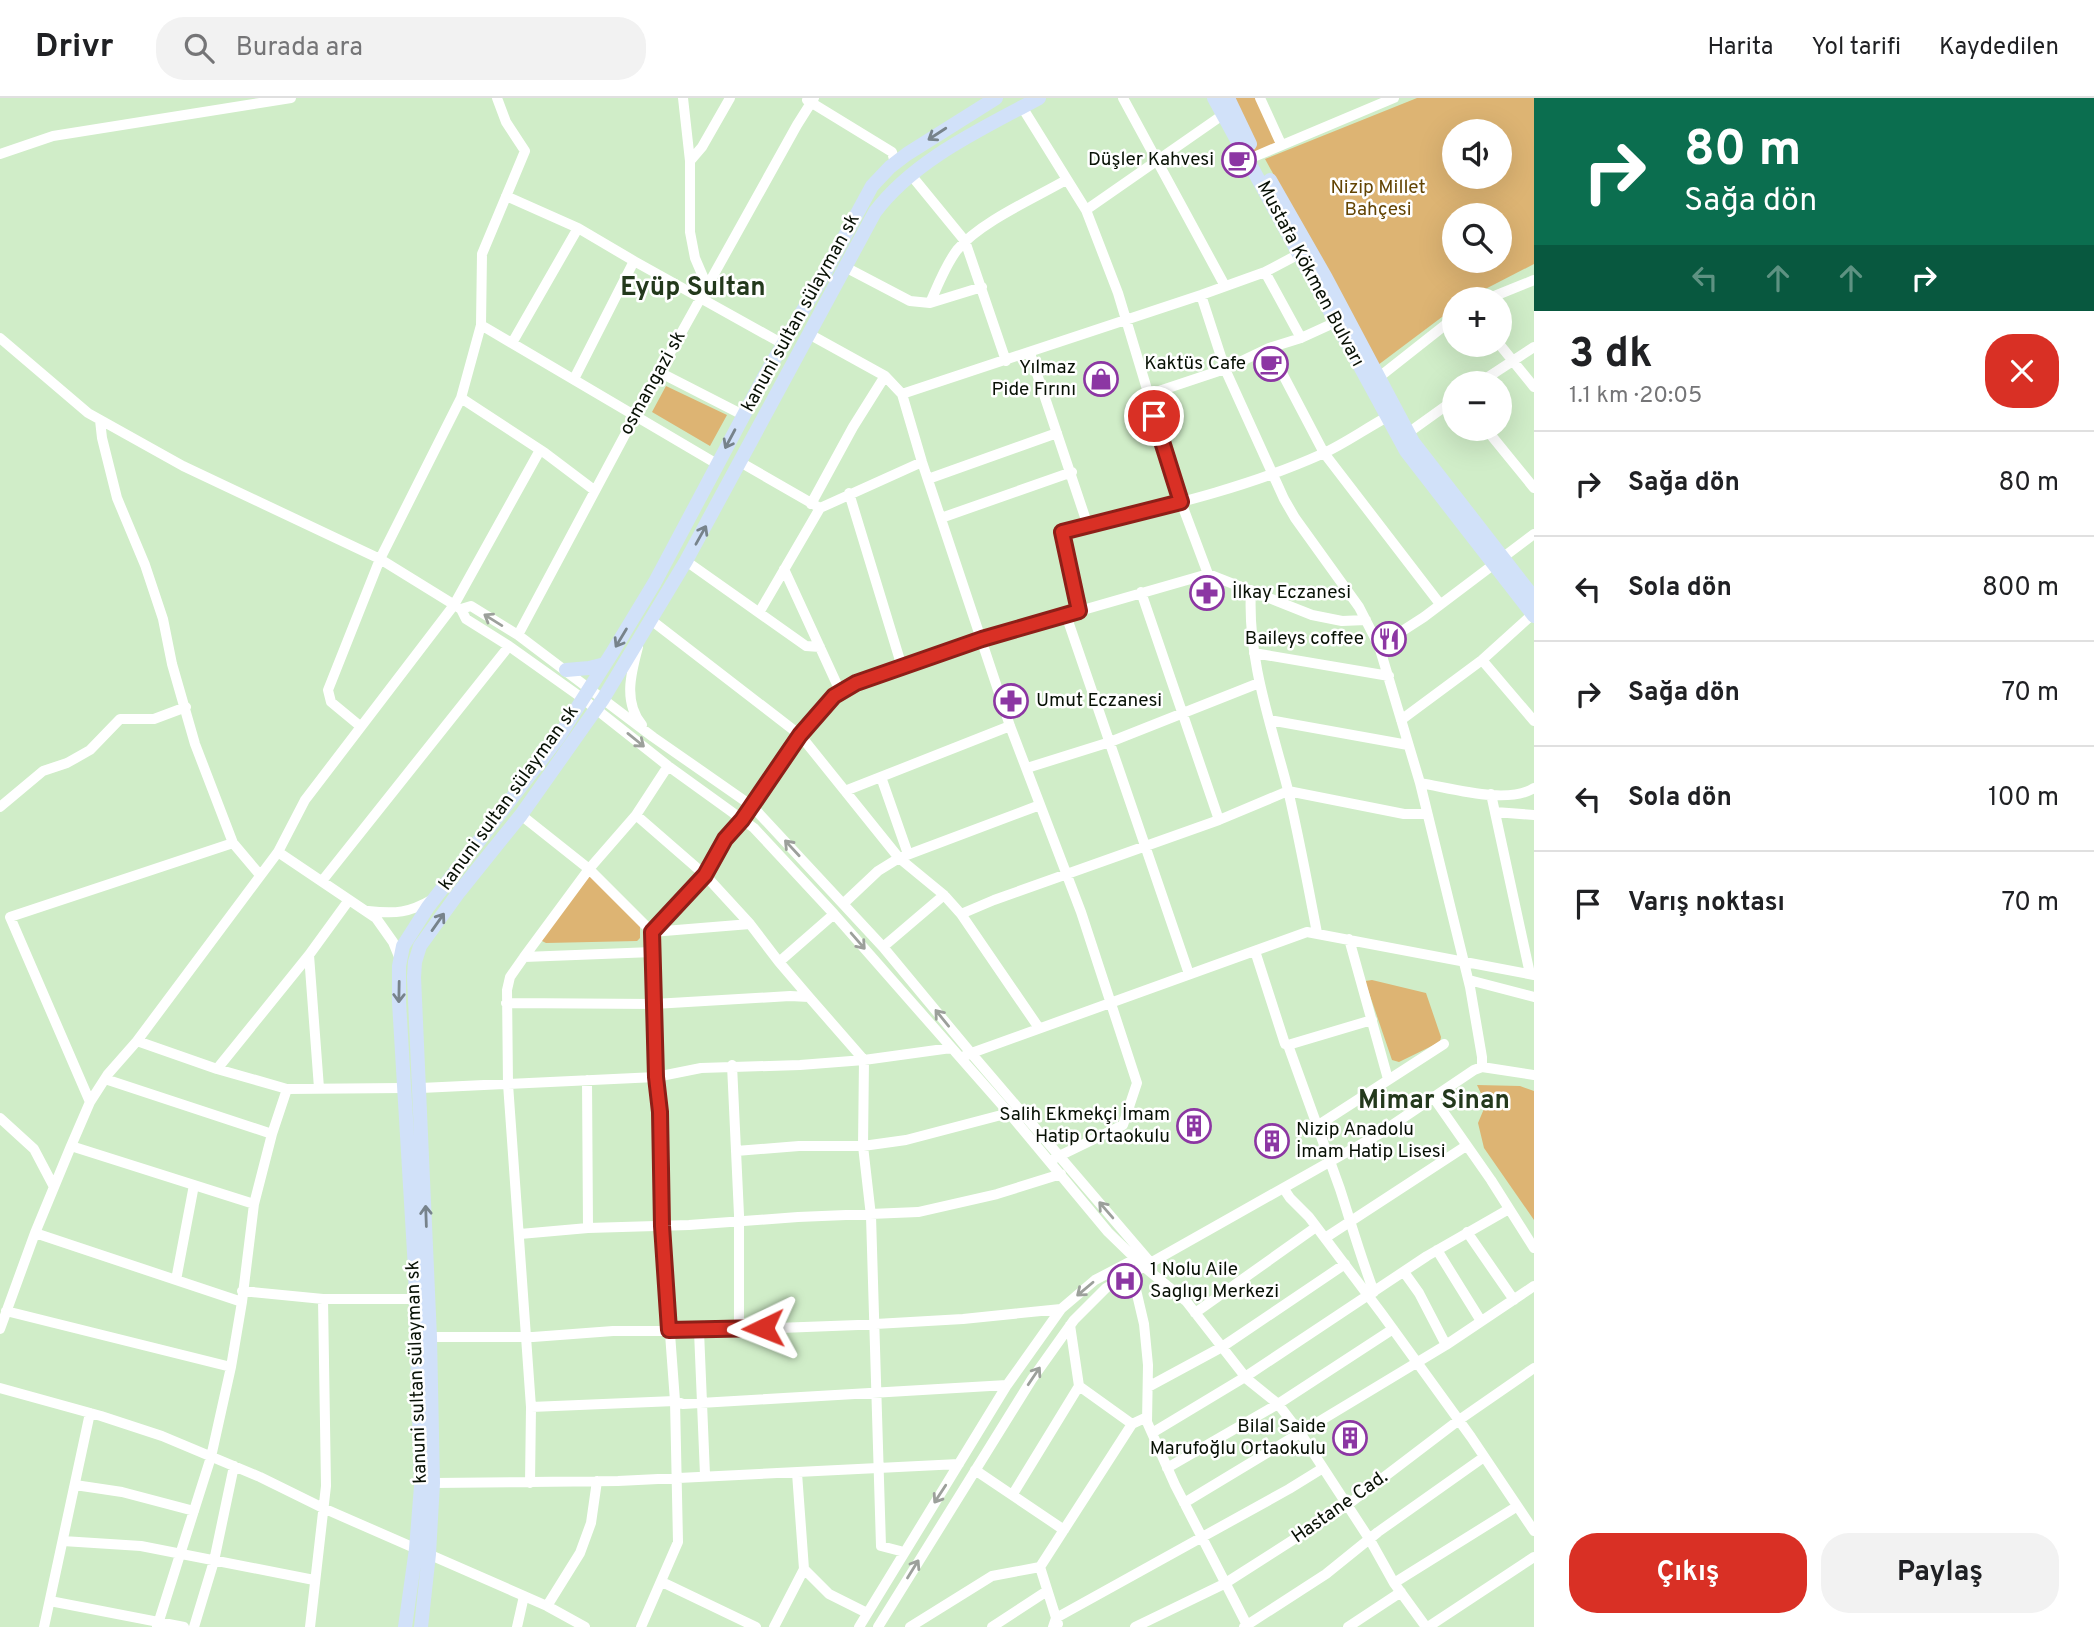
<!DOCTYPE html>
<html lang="tr">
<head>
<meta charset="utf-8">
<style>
  body { margin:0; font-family:Overpass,sans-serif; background:#f2f2f2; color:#202124; height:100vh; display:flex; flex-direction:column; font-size:26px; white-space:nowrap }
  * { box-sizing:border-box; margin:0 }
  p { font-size:23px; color:#757577 }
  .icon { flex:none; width:38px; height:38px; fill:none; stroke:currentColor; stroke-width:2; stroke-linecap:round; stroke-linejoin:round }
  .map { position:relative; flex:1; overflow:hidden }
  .drawer { display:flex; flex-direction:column; background:#fff; width:560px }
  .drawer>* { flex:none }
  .hud { background:#0b6e4f; color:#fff; overflow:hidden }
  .controls { position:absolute; left:1442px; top:21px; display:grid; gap:14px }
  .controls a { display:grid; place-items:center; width:70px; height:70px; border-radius:50%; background:#fff; box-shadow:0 7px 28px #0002; font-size:35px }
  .pin { position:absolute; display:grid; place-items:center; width:60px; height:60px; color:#fff; margin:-30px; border:4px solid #fff; border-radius:50%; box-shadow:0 2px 7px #0007 }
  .me { position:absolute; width:77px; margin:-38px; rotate:268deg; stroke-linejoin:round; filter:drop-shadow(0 0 5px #0008) }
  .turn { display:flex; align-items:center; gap:24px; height:147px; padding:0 35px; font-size:32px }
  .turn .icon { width:91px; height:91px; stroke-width:2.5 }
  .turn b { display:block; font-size:49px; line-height:60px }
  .lanes { display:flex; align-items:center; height:66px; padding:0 35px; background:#0003; justify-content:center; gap:35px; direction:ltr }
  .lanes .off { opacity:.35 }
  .round { display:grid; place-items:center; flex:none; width:74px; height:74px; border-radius:28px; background:#f2f2f2 }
  .head { display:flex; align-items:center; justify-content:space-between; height:119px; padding:0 35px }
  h1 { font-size:42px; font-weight:700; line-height:52px }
  .button { display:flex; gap:14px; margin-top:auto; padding:14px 35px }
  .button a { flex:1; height:80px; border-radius:28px; background:#d93025; color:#fff; font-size:28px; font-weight:700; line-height:80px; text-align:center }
  .button a+a { background:#f2f2f2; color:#202124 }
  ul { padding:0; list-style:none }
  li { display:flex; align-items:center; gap:21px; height:105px; padding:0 35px; border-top:2px solid #e0e0e0 }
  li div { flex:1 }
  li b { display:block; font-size:26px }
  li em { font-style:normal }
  header { display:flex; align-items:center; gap:42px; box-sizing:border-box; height:98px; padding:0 35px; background:#fff; border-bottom:2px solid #e0e0e0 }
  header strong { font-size:33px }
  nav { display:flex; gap:38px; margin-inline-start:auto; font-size:24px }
  .search { width:490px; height:63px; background:#f2f2f2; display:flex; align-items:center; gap:18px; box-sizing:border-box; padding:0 24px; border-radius:28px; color:#757577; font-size:26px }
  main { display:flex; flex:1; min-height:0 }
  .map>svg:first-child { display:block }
  .green { fill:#ddb473; fill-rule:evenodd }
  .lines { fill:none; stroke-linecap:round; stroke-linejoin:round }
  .minor { stroke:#fff; stroke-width:10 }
  .major { stroke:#d1e1f9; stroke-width:14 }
  .oneway { stroke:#77838b }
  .oneway2 { stroke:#9ca09b }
  .route-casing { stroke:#8d1f18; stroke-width:18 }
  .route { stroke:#d93025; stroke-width:12 }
  .labels { text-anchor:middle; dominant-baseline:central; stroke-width:5; stroke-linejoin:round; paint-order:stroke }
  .poi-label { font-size:19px; fill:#081105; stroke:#fff; text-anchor:end }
  .park-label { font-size:19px; fill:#634403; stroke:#fff }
  .street-label { font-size:19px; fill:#081105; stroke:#fff }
  .district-label { font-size:26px; font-weight:bold; fill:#23391c; stroke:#fff }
</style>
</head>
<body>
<header>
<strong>Drivr</strong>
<div class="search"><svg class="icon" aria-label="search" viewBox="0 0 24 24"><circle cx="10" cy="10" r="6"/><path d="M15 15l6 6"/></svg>Burada ara</div>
<nav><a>Harita</a><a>Yol tarifi</a><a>Kaydedilen</a></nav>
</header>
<main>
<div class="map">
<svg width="1534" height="1529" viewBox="0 0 1534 1529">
  <rect width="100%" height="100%" fill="#d0edc8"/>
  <!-- green -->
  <path class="green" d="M1228 0H1261L1281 46 1256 58Z
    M1417 0H1534V166L1466 201H1454V210L1378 267 1265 61ZM1454 33H1500V79H1454ZM1454 117H1500V163H1454Z
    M666 288 727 317 710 348 652 314Z
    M587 776 640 821V840L637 843 546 845 540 842Z
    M1372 882 1426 895 1441 939 1440 944 1399 964 1392 962 1365 883Z
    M1477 987 1520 988 1534 993V1122L1484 1050 1478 1025 1486 1006Z"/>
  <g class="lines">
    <!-- minor -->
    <path class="minor" d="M683 0 690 63V134L695 160 707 188
      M1123 0 1225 188
      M1260 0 1281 46
      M807 2 892 54 895 65
      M1022 9 1086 112 1118 195 1181 404 1208 476
      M0 56 53 38 291 0
      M1256 58 1394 0
      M690 63 702 49 730 0
      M911 77 965 143 1006 263
      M506 98 578 130 634 163
      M1086 112 1224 16
      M847 170 910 203 930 205C938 187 945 168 957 152 980 124 1035 100 1066 82
      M1265 174 1301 240
      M1201 197 1225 271 1284 401 1295 420 1359 509 1379 548 1420 685 1470 889 1482 959V969
      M1487 201 1534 182
      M930 205 982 189
      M481 227 717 366
      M809 236 885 278 902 296 1201 197 1265 174 1299 156
      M0 240 88 315 183 368 380 461 461 511 466 521 509 548 582 600 668 668 754 730 834 816 1009 1015 1108 1134 1143 1168 1186 1203 1247 1281 1278 1306 1301 1336 1370 1442 1394 1485 1426 1529
      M512 245 578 130
      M1500 247 1534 289
      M1269 250 1324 355 1440 506
      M1030 255 1088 428
      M659 274 743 317
      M1378 280 1454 220
      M574 281 634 163 783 246
      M1479 285 1534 249
      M902 296 922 364 1010 628 1081 814 1137 985 1123 1027 1055 1060
      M1147 297 1225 271 1269 250 1301 240 1336 224
      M461 300 545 355 594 392
      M100 322 102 340 117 400 145 467 163 521 172 566 195 646 233 745
      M1486 331 1534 390
      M1408 335 1454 302
      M740 364 820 410 922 364
      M928 381 1057 335
      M849 395 902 569
      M811 406 853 329 885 278
      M941 420 1072 374
      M686 463 806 548 820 549
      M784 471 840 593
      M1251 492C1247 561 1271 626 1288 692 1299 740 1308 787 1317 835
      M1141 494 1219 722
      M461 511 471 508 518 537 653 639 752 708 883 849 971 955 1150 1164
      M760 513 820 410
      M1079 513 1062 434C1149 412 1240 393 1322 356 1344 346 1365 331 1387 319
      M1066 517 1189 876
      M651 522 800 637 899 760 944 797 961 816 1039 930
      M518 537 635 318 797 27 814 0
      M1379 548 1424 519 1534 436
      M638 549C631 575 623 604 642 627
      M1254 555 1389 578
      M1482 562 1534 623
      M1269 622 1408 647
      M1401 622 1482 562 1533 516
      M360 628 331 604 328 592 380 461 461 300 481 227 482 156 525 53 506 24 497 0
      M1027 670 1110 644 1259 585
      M881 679 908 756
      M1420 685C1451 690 1507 707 1534 690
      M845 693 1010 628
      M1491 696 1530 876
      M0 709 43 673 67 665 90 652 120 621H154L186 609
      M1495 714 1534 717
      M521 717 589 771 652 834 750 826 779 864 809 899
      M636 717 705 777 750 826
      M278 754 376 820 393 844 400 861
      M322 783 509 548
      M843 806 878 773 899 760 1040 707
      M368 813C396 816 409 815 433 801
      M961 816 994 802 1219 722 1288 693 1404 716H1426
      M1349 841 1388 981
      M883 849 944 797
      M1255 853 1285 946 1288 947C1305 995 1323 1043 1340 1091 1351 1125 1361 1160 1374 1194
      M309 857 349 802
      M524 859 653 854
      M779 864 834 816
      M1469 882 1534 899
      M506 905 654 906 790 898 809 899 864 962 863 1048 871 1118 881 1448 904 1454
      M137 943 217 971 287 991 403 990
      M1288 947 1372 922
      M966 957 1307 834 1534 877
      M732 967 739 1117V1231
      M217 971 309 857 319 990
      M105 981 272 1036
      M587 982 588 1130
      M421 990 656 979 701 970 800 967 864 962 951 950
      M1433 999 1491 1082 1534 1150
      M90 1004 10 819 233 745 260 777
      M0 1020 34 1051 54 1089
      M1317 1028 1444 946
      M71 1048 35 1135 242 1204
      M736 1053 799 1048H863L906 1042 1009 1015
      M1284 1091 1290 1100 1309 1119 1382 1216 1471 1339 1534 1433
      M254 1106 71 1048 90 1004 108 976 137 943 278 754 305 702 454 507 540 352
      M1467 1134 1514 1202
      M520 1136 588 1130 689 1127 798 1119 918 1114 997 1096 1061 1076
      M1325 1140 1466 1048
      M1437 1152 1481 1223
      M1404 1174 1419 1195 1446 1247
      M1132 1175 1144 1226 1148 1267 1147 1324 1175 1387 1248 1529
      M176 1182 194 1087
      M242 1193 323 1201H415
      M6 1213 231 1269
      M1195 1215 1316 1129
      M1070 1227 1079 1288 1132 1326
      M0 1231 35 1135
      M699 1233 705 1377
      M430 1239H533L613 1233H699L858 1227 963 1221 1061 1211
      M1148 1289 1222 1249 1345 1166
      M0 1290 101 1318 162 1338 260 1379 323 1410 547 1508 585 1529
      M531 1309 675 1303 683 1306 1007 1287
      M1152 1335 1245 1279 1427 1158 1509 1111
      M1167 1370 1278 1306 1393 1231
      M975 1372 1064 1432
      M433 1385 618 1383 959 1366
      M530 1385 531 1309 508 986 507 892 510 879 524 859 589 771 636 717 668 668
      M75 1387 122 1394 194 1413
      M1013 1396 1079 1288
      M1184 1405 1446 1247 1534 1188
      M63 1443 141 1448 314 1482
      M1040 1469 1058 1526
      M804 1471 829 1496 867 1515
      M662 1484 756 1529
      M1394 1485 1516 1409
      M50 1503 184 1529
      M547 1508 580 1455 591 1425 597 1383
      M44 1529 90 1315
      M157 1529 211 1359 231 1269 242 1204 254 1106 272 1036 287 991
      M194 1529 214 1463 234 1368
      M310 1529 326 1388 323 1201
      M517 1529 524 1498
      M641 1529 678 1444 675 1303 662 1128 660 1014 656 979 652 834 705 777 725 741 742 722 800 637 834 598 856 585 982 541 1208 476 1312 517 1342 523 1366 522
      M774 1529 804 1471 797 1375
      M859 1529 1007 1287 1061 1211 1095 1182 1141 1158
      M878 1529 1032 1281 1074 1222 1106 1190 1379 1036 1474 972 1482 969 1534 977
      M910 1529 992 1478 1040 1469 1132 1326 1147 1319
      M992 1529 1047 1493
      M1053 1529 1056 1520 1289 1391 1323 1370
      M1135 1529 1224 1486 1346 1408 1459 1322 1534 1270
      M1244 1529 1326 1476 1378 1434 1484 1359
      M1348 1529 1401 1494
      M1428 1529 1534 1459"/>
    <!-- major -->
    <path class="major" d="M1214 0 1406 353 1534 518
      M1228 0 1250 46
      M1270 82 1326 180 1413 344 1534 500
      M566 572 589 570 605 566
      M405 1529 416 1451 421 1388 415 1171 399 904V868L403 848 428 809 558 640 612 555 655 484 764 279 822 180 872 88 890 69 907 56 996 0
      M421 1529 429 1456 433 1385 430 1239 414 879 415 864 420 848 459 794 521 717 603 601 686 463 875 114C915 61 982 31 1039 0"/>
  </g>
  <!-- one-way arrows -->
  <defs><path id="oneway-shaft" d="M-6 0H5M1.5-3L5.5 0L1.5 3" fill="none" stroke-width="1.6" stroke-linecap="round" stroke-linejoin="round" transform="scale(1.75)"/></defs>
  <g class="oneway">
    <use href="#oneway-shaft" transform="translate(937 36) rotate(147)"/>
    <use href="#oneway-shaft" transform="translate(730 341) rotate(118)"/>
    <use href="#oneway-shaft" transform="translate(701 437) rotate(-61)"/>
    <use href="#oneway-shaft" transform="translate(621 540) rotate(121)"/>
    <use href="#oneway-shaft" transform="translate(438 824) rotate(-55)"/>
    <use href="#oneway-shaft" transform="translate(399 894) rotate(91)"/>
    <use href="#oneway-shaft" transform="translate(426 1118) rotate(-92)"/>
  </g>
  <g class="oneway2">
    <use href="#oneway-shaft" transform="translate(493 522) rotate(-148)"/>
    <use href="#oneway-shaft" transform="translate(636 642) rotate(39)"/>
    <use href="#oneway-shaft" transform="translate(792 750) rotate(-133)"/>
    <use href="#oneway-shaft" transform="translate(858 843) rotate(49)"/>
    <use href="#oneway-shaft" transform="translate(942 920) rotate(-129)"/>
    <use href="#oneway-shaft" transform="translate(1106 1112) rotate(-131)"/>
    <use href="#oneway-shaft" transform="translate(1085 1191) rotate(140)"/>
    <use href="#oneway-shaft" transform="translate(1034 1278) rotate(-56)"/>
    <use href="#oneway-shaft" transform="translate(940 1396) rotate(123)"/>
    <use href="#oneway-shaft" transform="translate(913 1471) rotate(-58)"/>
  </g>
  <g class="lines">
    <!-- route casing -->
    <g class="route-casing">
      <path id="route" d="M763 1230 669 1232 662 1128 660 1014 656 979 652 834 705 777 725 741 742 722 800 637 834 598 856 585 982 541 1079 513 1062 434 1181 404 1154 318"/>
    </g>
    <!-- route -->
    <use href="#route" class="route"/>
  </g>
  <!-- icons -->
  <defs>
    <g id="cafe-ring" transform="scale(1.75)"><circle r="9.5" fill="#fff" stroke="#8c36a3" stroke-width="1.5"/><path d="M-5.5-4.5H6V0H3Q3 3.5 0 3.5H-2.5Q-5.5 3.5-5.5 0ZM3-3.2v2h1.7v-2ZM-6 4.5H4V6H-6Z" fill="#8c36a3"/></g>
    <g id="shop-ring" transform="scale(1.75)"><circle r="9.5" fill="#fff" stroke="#8c36a3" stroke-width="1.5"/><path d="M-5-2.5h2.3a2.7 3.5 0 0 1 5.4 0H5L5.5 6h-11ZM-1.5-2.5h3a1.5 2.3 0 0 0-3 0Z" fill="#8c36a3"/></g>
    <g id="pharmacy-ring" transform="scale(1.75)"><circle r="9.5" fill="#fff" stroke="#8c36a3" stroke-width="1.5"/><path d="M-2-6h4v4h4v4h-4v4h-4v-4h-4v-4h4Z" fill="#8c36a3"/></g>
    <g id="restaurant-ring" transform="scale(1.75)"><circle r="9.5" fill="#fff" stroke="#8c36a3" stroke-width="1.5"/><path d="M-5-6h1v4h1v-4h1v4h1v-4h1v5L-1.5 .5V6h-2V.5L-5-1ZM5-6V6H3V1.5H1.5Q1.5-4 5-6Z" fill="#8c36a3"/></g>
    <g id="building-ring" transform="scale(1.75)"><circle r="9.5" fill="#fff" stroke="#8c36a3" stroke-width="1.5"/><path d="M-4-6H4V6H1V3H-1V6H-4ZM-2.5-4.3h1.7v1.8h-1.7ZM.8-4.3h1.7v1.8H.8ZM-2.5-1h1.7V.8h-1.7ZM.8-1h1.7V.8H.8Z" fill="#8c36a3"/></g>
    <g id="hospital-ring" transform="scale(1.75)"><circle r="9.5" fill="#fff" stroke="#8c36a3" stroke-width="1.5"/><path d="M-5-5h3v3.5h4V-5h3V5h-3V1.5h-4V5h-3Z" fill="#8c36a3"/></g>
  </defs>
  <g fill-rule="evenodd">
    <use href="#cafe-ring" x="1239" y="62"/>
    <use href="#cafe-ring" x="1271" y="266"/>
    <use href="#shop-ring" x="1101" y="281"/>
    <use href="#pharmacy-ring" x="1207" y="495"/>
    <use href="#restaurant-ring" x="1389" y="541"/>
    <use href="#pharmacy-ring" x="1011" y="603"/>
    <use href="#building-ring" x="1194" y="1028"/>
    <use href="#building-ring" x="1272" y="1043"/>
    <use href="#hospital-ring" x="1125" y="1183"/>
    <use href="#building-ring" x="1350" y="1340"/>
  </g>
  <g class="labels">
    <!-- poi labels -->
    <g class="poi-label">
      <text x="1214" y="62">Düşler Kahvesi</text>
      <text x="1246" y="266">Kaktüs Cafe</text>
      <text x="1076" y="270">Yılmaz<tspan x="1076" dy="22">Pide Fırını</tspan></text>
      <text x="1232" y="495" text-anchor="start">İlkay Eczanesi</text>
      <text x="1364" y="541">Baileys coffee</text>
      <text x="1036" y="603" text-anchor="start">Umut Eczanesi</text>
      <text x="1170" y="1017">Salih Ekmekçi İmam<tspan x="1170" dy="22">Hatip Ortaokulu</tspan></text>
      <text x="1296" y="1032" text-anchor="start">Nizip Anadolu<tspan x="1296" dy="22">İmam Hatip Lisesi</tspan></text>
      <text x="1150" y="1172" text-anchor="start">1 Nolu Aile<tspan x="1150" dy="22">Saglıgı Merkezi</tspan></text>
      <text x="1326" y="1329">Bilal Saide<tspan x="1326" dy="22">Marufoğlu Ortaokulu</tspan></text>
    </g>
    <!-- park labels -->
    <g class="park-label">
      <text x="1378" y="90">Nizip Millet<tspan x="1378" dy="22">Bahçesi</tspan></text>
    </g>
    <!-- street labels -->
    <g class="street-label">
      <text transform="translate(1310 176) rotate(62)">Mustafa Kökmen Bulvarı</text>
      <text transform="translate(801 215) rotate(-61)">kanuni sultan sülayman sk</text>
      <text transform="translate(653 285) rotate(-61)">osmangazi sk</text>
      <text transform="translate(509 700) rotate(-54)">kanuni sultan sülayman sk</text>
      <text transform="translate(417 1274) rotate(-92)">kanuni sultan sülayman sk</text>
      <text transform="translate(1340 1409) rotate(-35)">Hastane Cad.</text>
    </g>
    <!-- district labels -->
    <g class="district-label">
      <text x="693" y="190">Eyüp Sultan</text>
      <text x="1434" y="1003">Mimar Sinan</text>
    </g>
  </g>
</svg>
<div class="controls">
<a><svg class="icon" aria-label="sound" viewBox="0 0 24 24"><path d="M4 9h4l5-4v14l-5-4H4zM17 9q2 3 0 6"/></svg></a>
<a><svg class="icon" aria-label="search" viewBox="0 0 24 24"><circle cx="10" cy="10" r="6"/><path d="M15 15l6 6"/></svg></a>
<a>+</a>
<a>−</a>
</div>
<div class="pin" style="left:1154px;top:318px;background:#d93025"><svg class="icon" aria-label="arrive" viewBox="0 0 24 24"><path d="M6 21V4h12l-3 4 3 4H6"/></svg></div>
<svg class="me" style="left:763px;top:1230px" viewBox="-20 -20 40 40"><path d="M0-17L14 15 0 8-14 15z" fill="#d93025" stroke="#fff" stroke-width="4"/></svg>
</div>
<section class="drawer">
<div class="hud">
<div class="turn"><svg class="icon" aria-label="right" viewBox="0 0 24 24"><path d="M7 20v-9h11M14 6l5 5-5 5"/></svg><div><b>80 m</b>Sağa dön</div></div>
<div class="lanes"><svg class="icon off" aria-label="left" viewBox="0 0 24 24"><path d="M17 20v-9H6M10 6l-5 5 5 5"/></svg><svg class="icon off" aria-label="ahead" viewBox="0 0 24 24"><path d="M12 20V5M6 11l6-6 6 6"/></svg><svg class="icon off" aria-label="ahead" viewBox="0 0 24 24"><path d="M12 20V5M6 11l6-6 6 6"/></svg><svg class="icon" aria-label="right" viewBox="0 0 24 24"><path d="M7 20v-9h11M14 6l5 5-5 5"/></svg></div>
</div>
<div class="head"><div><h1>3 dk</h1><p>1.1 km · 20:05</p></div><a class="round" style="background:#d93025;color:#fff"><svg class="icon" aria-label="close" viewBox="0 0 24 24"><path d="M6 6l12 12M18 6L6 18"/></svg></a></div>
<ul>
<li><svg class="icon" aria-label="right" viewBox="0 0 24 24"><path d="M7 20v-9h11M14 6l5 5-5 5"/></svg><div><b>Sağa dön</b></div><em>80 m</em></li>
<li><svg class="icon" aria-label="left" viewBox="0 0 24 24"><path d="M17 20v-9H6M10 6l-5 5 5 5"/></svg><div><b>Sola dön</b></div><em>800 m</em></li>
<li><svg class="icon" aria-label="right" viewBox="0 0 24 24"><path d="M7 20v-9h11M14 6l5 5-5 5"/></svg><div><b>Sağa dön</b></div><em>70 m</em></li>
<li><svg class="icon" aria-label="left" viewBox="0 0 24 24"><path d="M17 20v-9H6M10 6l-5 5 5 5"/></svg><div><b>Sola dön</b></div><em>100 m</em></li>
<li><svg class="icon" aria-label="arrive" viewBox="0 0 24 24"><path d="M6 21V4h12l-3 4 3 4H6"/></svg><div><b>Varış noktası</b></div><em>70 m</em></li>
</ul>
<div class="button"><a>Çıkış</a><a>Paylaş</a></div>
</section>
</main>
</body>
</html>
